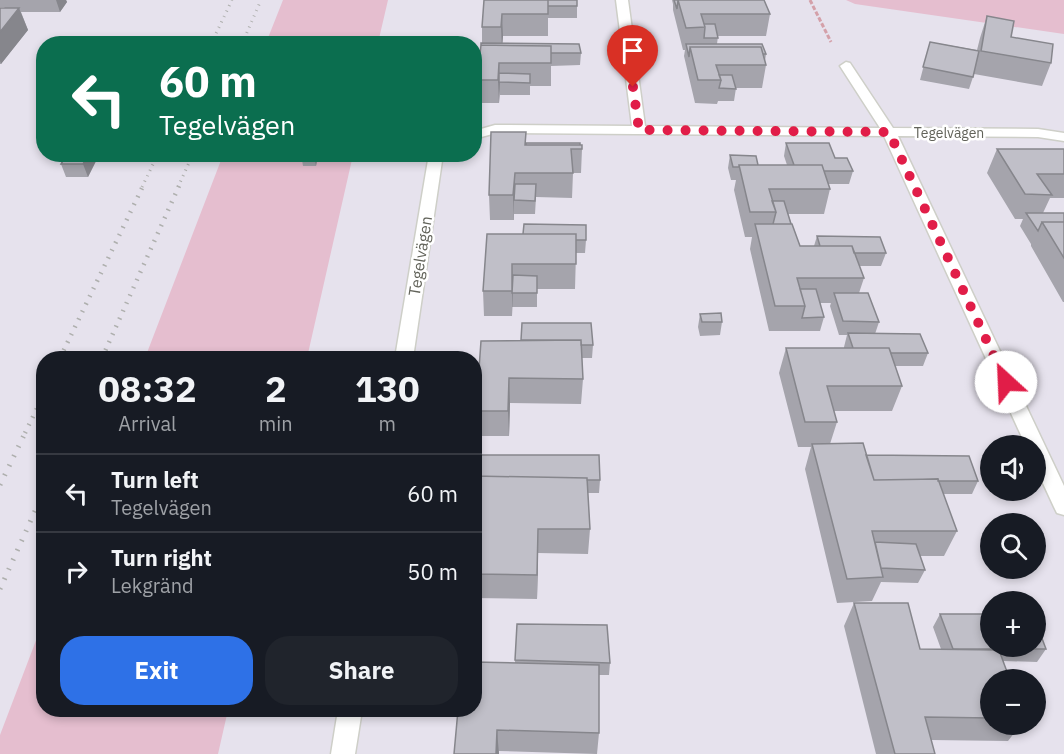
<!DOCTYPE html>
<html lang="en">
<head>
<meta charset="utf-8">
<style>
  body { margin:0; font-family:"IBM Plex Sans",sans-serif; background:#20242c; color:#f1f3f6; height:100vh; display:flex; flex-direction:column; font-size:22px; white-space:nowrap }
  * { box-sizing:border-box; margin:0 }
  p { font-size:20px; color:#9ea1a6 }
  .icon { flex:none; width:33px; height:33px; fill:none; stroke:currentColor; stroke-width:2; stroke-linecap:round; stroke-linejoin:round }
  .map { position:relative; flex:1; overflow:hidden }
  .drawer { position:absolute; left:36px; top:351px; width:446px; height:366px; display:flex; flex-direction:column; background:#171b24; border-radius:24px; box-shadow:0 3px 9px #0003 }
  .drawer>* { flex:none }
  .guide { position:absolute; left:36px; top:36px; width:446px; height:126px; border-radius:24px; box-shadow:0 3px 9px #0003; background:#0b6e4f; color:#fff; overflow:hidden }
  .controls { position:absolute; left:980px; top:435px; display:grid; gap:12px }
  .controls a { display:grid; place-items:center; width:66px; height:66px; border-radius:50%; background:#171b24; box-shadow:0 3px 9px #0003; font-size:30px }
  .pin { position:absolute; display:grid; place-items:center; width:51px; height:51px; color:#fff; margin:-62px -26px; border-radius:50% 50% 50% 0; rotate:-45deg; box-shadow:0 0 6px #0007 }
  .pin .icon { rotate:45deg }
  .me { position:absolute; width:66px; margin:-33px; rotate:335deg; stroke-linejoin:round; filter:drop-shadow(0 0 4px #0008) }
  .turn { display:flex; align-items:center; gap:21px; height:126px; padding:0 24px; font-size:27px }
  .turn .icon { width:78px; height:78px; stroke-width:2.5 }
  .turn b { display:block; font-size:42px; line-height:51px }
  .eta { display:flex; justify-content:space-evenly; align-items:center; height:102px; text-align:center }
  .eta b { font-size:36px; font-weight:700; line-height:42px }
  .cta { display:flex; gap:12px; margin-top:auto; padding:12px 24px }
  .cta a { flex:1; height:69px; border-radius:24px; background:#2e71e7; color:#fff; font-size:24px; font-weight:700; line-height:69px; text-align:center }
  .cta a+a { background:#20242c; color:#f1f3f6 }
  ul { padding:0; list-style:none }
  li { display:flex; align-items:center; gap:18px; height:78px; padding:0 24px; border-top:2px solid #363941 }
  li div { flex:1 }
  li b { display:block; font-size:22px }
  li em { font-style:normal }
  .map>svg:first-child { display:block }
  .green { fill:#e5becf }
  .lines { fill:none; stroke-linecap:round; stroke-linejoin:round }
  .street-casing { stroke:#cecfc8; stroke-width:3 }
  .path { stroke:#d4a0a9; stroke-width:3; stroke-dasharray:4.5 2; stroke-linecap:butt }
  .street { fill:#fff; fill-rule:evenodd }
  .rail-far2 { stroke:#aeafad; stroke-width:3; stroke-dasharray:1 5; stroke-linecap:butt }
  .rail-far1 { stroke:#aeafad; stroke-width:4.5; stroke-dasharray:1.5 7; stroke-linecap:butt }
  .rail { stroke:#aeafad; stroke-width:5; stroke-dasharray:1.5 9; stroke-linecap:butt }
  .wall { fill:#a5a4ac }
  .shaded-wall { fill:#86868c }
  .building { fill:#c0bfc8; stroke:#86868c; stroke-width:1.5 }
  .route { stroke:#e11d48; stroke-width:10; stroke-dasharray:0 18 }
  .labels { text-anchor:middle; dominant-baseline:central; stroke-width:5; stroke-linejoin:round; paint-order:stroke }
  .far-street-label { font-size:14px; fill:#62635a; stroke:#fff }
  .street-label { font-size:16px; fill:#62635a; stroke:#fff }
</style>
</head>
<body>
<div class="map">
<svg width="1064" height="754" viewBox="0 0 1064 754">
  <rect width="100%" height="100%" fill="#e6e2ed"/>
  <!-- green -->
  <path class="green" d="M283 0H388L378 43H266Z
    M846 0H1064V34L855 4Z
    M223 155H353L307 358H145Z
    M43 622 44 710H228L218 754H0V735Z"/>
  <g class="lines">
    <!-- street casing -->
    <g class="street-casing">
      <path id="street" d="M616 0H628L645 126 880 128 840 66 846 62 850 63 893 128 1038 129 1064 133V141L1038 137 898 136 1064 486V515L1057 513 1054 507 1035 466V446H1026L884 136 496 133 474 139V131L495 125 632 126Z
        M429 154H443L413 358H395Z
        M338 710H362L355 754H331Z"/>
    </g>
    <!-- path -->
    <path class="path" d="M810 0 831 42"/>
    <!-- street -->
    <use href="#street" class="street"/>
    <!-- rail-far2 -->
    <path class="rail-far2" d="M211 44 232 0
      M242 44 261 0
      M142 187 158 154
      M178 187 193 154"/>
    <!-- rail-far1 -->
    <path class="rail-far1" d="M60 358 143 186
      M102 358 179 186
      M25 433 44 394"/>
    <!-- rail -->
    <path class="rail" d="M0 485 26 431
      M0 589 44 491"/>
  </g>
  <!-- wall -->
  <path class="wall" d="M0 0H66L67 2 60 12H21L28 30 1 64H0V8H5L4 7H0Z
    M484 0 577 6V18H548V36H503L502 44 581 53 580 65 551 66V86H530V95H500V90L499 103H478L477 80 482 43V27Z
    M672 0H764L770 14 766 36H718L717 44 766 54 765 61 766 65 762 88H736L734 101H718L717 104 695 103 684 56 685 50H683L673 10V4Z
    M987 16 1011 37 1051 63 1042 86 974 74 969 89 920 80 930 42 977 50 980 38Z
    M526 132V143L582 149 581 173H573L572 198 536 197 535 214H514V210V220H490L489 195Z
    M786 143 835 158 853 171 849 184H828L830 189 824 214H788L800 246H814L817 236 886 253 881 266H859L864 278 859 293 879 322 875 334 928 353 923 366H895L902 386 892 411H834L837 422 830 444 866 455 978 481 972 494H943L957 531 944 556H920L925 570 918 583 881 582 872 601 837 603 805 469 811 447H798L779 373 786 348H844V347L847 335H839L830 306 831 303H820L824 317 820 331H769L750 249 752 237H745L734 190 736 180H731L728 168 730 155 758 165H787L784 156Z
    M997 149H1064V198H1050L1043 213H1064V302H1063L1031 246V244L1020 226 1023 219H1015L987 173Z
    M67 154H93L96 161 88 177H66L61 164Z
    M301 154H318L316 166H303Z
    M487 234 586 240 585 253H576L575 289H537V307H512V316H484L483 291Z
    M700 314 722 322 720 335 700 336 698 327Z
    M481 341 593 345 592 358H582L583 379 581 404 510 403 509 436H477L476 411Z
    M474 476 600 480 599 493H588L590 529 588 554 538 553 537 599 474 598Z
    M854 603 920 649H941L933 627 940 614 1046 649 1037 662 1004 661 990 680V724H1021L1008 741 931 740 935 754H876L844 626Z
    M515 660 610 663 609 675H599V733L597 754 499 751V754H454L515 663Z"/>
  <!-- shaded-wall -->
  <path class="shaded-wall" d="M56 0H66L67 2 60 12Z
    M19 8 28 30 1 64 0 61V32Z
    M502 14 503 36 502 50 501 27Z
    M499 63 500 82 499 103 498 80Z
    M88 154H93L96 161 88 177 83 164Z
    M314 154H318L316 166Z
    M515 173V200H514V220L513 195Z
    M512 264 513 289 512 316Z
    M509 378 510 403 509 436 508 411Z
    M538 529V553L537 599V575Z
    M497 730 499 754H496Z"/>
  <!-- building -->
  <path class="building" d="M484 0H548V14H502L501 27H482Z
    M548 0H577V6H548Z
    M674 0H678L677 9Z
    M678 0H764L770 14H701L705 27 686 28Z
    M0 8H19L0 32Z
    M987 16 1014 21 1011 37 1053 44 1051 63 981 51Z
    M704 24H715L718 38H704L705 27Z
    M930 42 979 51 973 77 923 67Z
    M481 43 579 44 581 53H551V46L481 45Z
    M686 44H762L766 54H763L761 47H690L689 57Z
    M481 45 551 46V63H499L498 80H477Z
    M690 47H761L766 65H716L721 80H698Z
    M499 73 530 74V83L499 82Z
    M719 75H732L736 89 719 88 721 80Z
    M491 132H526L525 145H582V149H571L573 173H515L513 195H489Z
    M526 143H580V145H526Z
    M786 143H829L835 158H847L853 171H824L822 165H794Z
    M997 149H1064V174H1037L1052 195 1025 194Z
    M67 154H88L83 164H61Z
    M730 155 756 156 758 165H739V167H733Z
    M739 165H822L830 189H769L776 212H750Z
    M515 184H536L535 201 514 200Z
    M772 201H784L791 224H773L776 212Z
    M1026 213H1064V222H1042L1038 231Z
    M1042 222H1064V258Z
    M524 224 586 225V240H576V234H523Z
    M755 224H792L800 246H852L864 278H797L805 306H775Z
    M487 234H576V264H512V291H483Z
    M817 236 880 237 886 253H854L852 246H820Z
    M513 275 537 276V293H512Z
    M800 289H816L824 317 802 318 805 306Z
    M834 293H868L879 322 843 321Z
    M721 313 722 322H702L700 314Z
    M522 323H591L593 345H581V340H521Z
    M848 333 920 334 928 353H891L889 348H853Z
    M581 340 583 379 509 378 508 411H476L481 341Z
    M786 348H889L902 386H827L837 422H805Z
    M863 443 874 480 938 479 957 531H872L883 577 847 579 812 444Z
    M475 455H599L600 480H587V478L474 476Z
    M866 455 969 456 978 481H938V479L874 480Z
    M474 476 587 478 590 529H538L537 575 474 574Z
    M875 542 916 544 925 570 881 568Z
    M854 603H908L920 649 999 650 1010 680H990V718L925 717 935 754H895Z
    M940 614H990V646H1035V620L1046 649H953Z
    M517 624 607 625 610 663 515 660Z
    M474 662 599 665V733L497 730 496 754H454L458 710H474Z"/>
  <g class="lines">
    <!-- route -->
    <path class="route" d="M633 87 639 130 889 132 1006 382"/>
  </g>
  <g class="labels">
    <!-- far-street labels -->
    <g class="far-street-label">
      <text x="949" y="133">Tegelvägen</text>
    </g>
    <!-- street labels -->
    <g class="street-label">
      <text transform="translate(420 256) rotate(-81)">Tegelvägen</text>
    </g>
  </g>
</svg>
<div class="controls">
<a><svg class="icon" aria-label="sound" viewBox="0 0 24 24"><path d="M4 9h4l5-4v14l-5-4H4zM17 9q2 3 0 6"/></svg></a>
<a><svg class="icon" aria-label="search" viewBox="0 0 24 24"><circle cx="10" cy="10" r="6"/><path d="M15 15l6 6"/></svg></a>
<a>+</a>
<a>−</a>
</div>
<div class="pin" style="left:633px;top:87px;background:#d93025"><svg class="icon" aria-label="arrive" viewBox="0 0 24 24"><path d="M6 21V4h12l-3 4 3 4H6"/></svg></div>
<svg class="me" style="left:1006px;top:382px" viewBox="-20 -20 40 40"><circle r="19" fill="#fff"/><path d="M0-13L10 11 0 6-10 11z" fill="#e11d48"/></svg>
<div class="guide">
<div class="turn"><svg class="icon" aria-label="left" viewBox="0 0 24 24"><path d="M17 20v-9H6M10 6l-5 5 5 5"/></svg><div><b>60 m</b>Tegelvägen</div></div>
</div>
<section class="drawer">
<div class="eta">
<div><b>08:32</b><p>Arrival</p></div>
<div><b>2</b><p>min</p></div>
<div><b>130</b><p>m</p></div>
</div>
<ul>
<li><svg class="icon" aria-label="left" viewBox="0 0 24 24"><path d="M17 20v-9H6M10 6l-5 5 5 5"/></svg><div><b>Turn left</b><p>Tegelvägen</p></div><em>60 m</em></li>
<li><svg class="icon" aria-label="right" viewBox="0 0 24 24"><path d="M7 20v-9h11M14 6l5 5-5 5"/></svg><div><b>Turn right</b><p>Lekgränd</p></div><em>50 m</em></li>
</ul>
<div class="cta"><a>Exit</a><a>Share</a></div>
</section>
</div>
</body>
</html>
